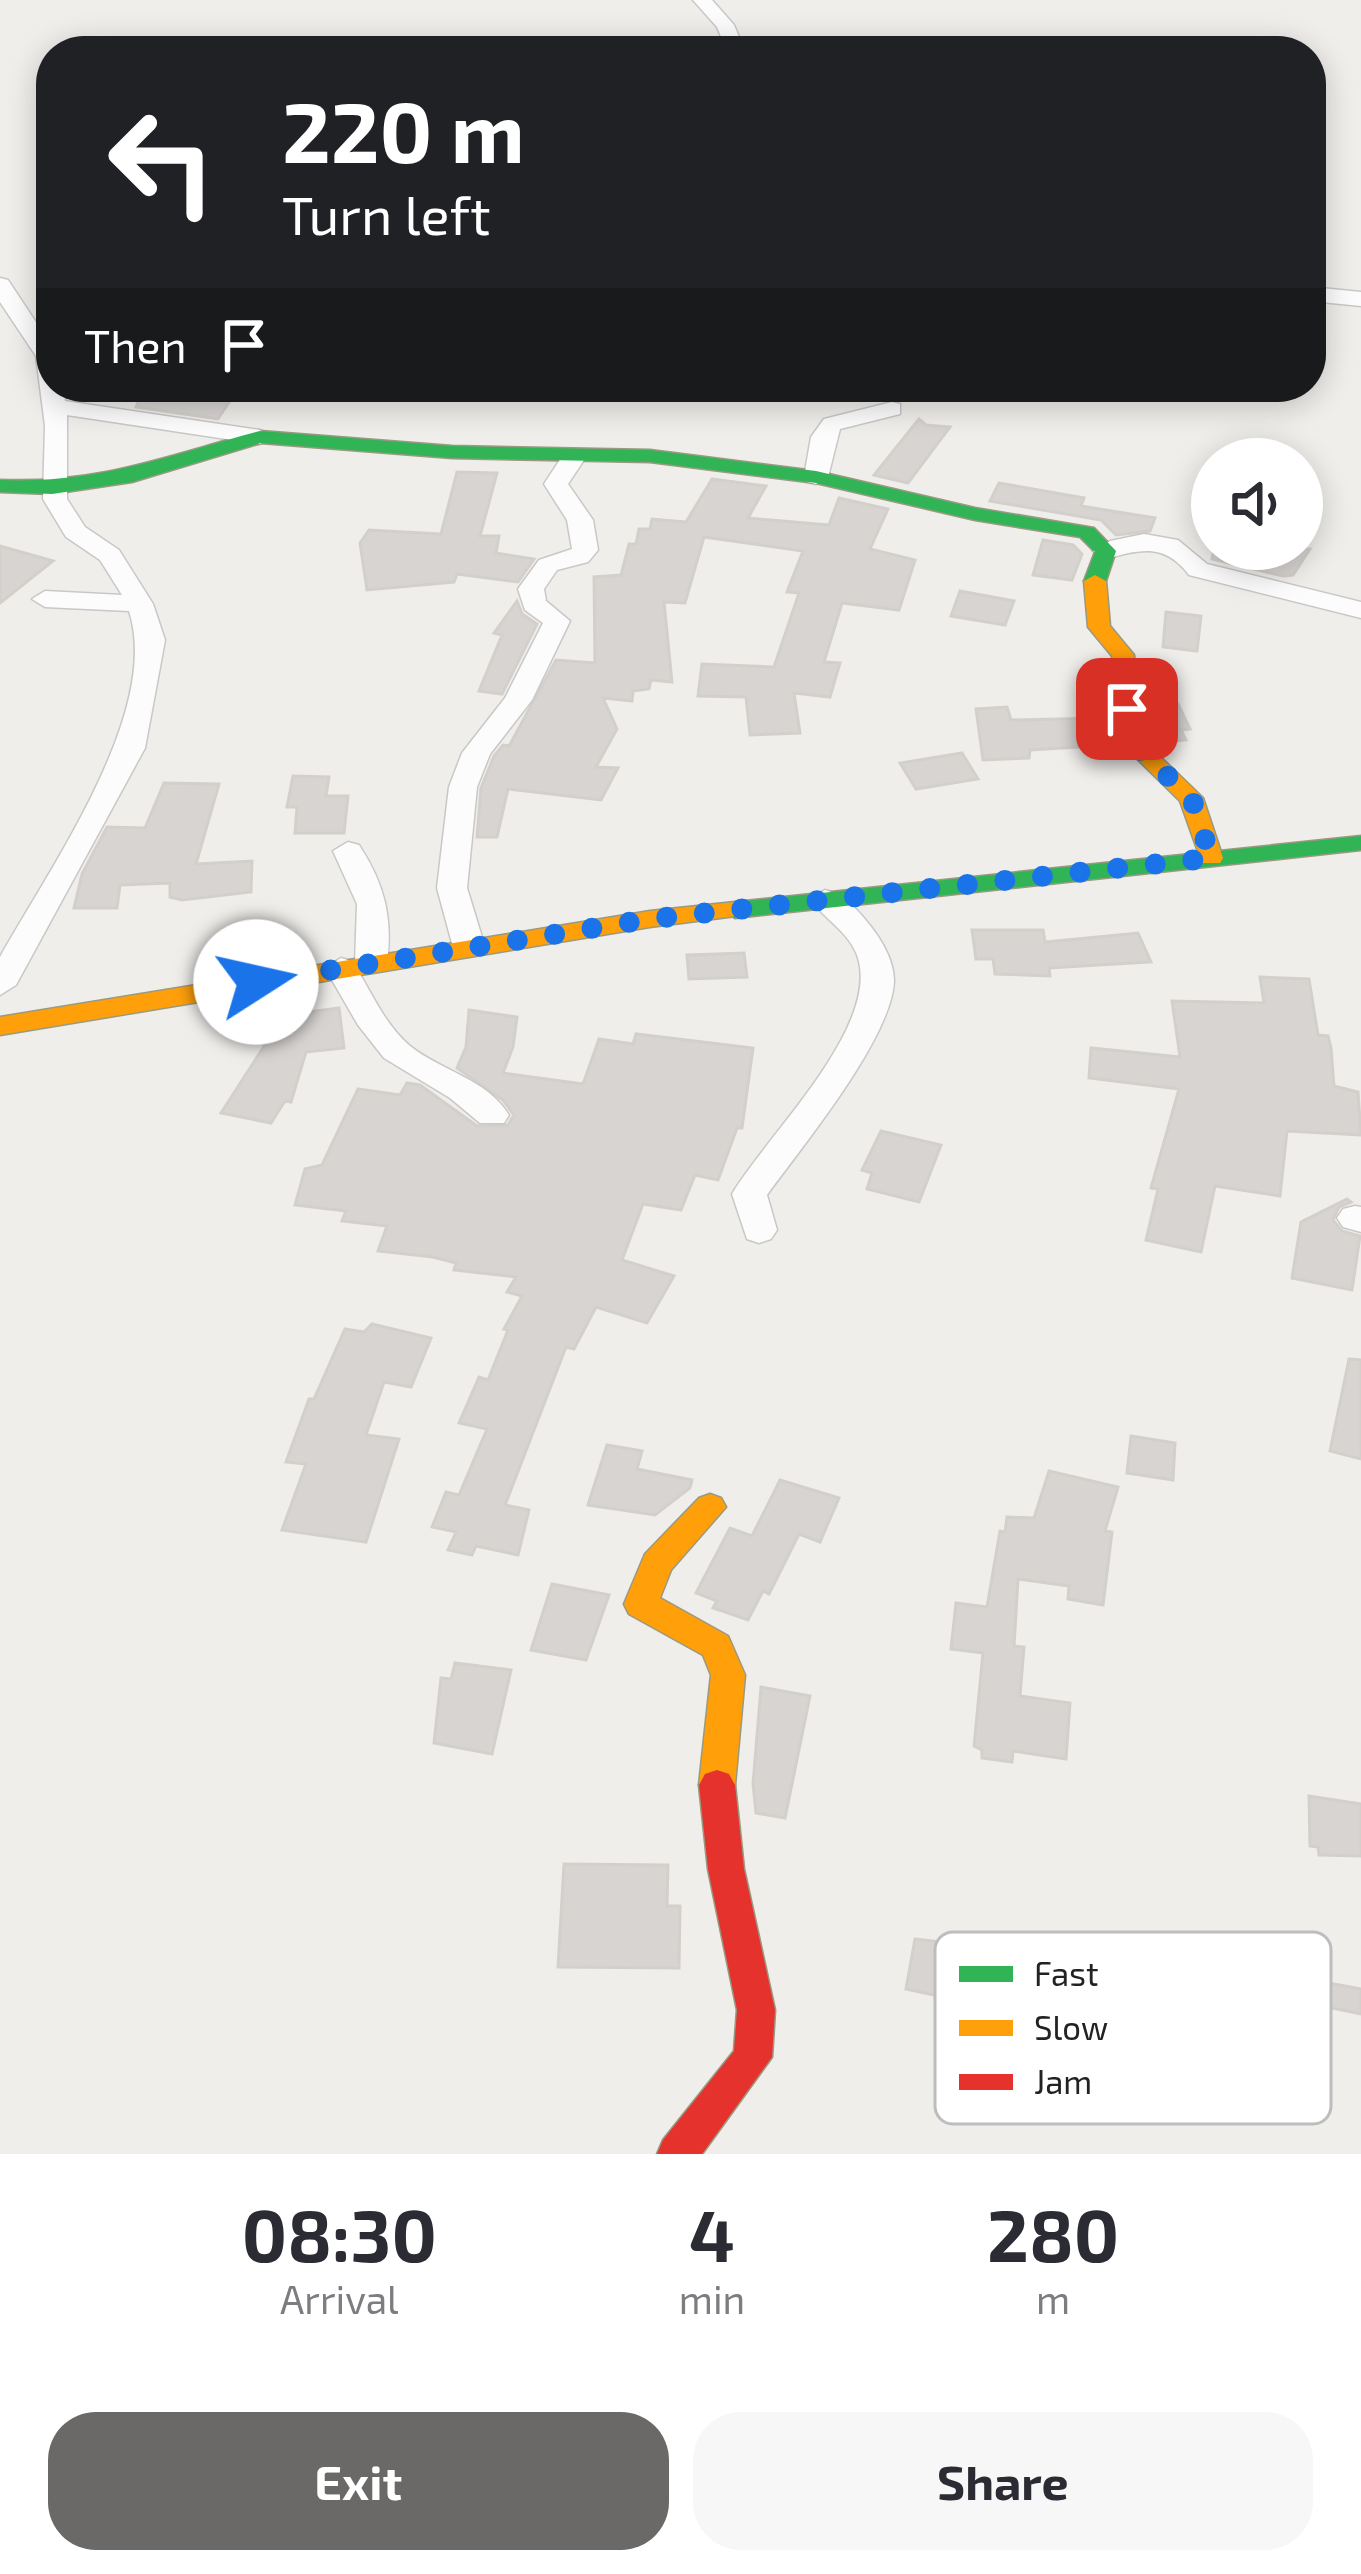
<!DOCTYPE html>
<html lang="en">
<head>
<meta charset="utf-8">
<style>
  body { margin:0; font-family:"Exo 2",sans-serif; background:#f7f7f7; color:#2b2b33; height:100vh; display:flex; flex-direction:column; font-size:45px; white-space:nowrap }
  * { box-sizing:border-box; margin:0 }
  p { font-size:39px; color:#7c7c81 }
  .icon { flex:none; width:66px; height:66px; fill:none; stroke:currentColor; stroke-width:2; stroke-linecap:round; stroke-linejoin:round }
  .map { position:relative; height:2154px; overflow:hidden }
  .sheet { display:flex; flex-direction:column; background:#fff; flex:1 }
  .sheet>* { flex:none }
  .hud { position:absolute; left:36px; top:36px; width:1290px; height:366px; border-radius:48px; box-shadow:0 6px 30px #0003; background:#202124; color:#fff; overflow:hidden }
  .buttons { position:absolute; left:1191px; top:438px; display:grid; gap:24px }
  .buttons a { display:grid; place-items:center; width:132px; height:132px; border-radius:50%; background:#fff; box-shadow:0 6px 30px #0003; font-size:60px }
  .pin { position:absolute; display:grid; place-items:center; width:102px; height:102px; color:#fff; margin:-51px; border-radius:24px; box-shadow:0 6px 18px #0006 }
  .me { position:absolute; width:132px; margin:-66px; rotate:80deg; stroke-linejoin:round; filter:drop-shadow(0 0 9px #0008) }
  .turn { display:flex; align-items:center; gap:42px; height:252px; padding:0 48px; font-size:54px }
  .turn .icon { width:156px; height:156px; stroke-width:2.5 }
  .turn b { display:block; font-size:84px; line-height:102px }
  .then { display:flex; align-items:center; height:114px; padding:0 48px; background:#0003; gap:24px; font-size:45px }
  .eta { display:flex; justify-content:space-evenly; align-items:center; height:204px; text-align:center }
  .eta b { font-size:72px; font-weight:700; line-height:84px }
  .primary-button { display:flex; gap:24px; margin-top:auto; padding:24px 48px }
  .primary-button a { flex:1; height:138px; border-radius:48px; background:#6a6968; color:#fff; font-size:48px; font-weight:700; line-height:138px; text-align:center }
  .primary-button a+a { background:#f7f7f7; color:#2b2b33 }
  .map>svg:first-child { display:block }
  .building { fill:#d7d4d2; stroke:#d3d0cc; stroke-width:3 }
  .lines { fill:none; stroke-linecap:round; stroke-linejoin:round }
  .street-casing { stroke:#c9c8c7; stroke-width:3 }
  .fast-casing { stroke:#999a82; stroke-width:3 }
  .slow-casing { stroke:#999a82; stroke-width:3 }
  .jam-casing { stroke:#999a82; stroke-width:3 }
  .street { fill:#fdfcfc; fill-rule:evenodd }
  .fast { fill:#30b455; fill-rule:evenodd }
  .slow { fill:#ff9f0a; fill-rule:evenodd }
  .jam { fill:#e5322d; fill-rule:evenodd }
  .route { stroke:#1a73e8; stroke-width:21; stroke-dasharray:0 37.8 }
  .key { fill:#fff; stroke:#bdbdbd; stroke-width:3 }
  .key-label { font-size:33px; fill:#222 }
</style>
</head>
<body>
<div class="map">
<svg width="1361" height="2154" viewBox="0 0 1361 2154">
  <rect width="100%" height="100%" fill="#f0eeeb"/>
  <!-- building -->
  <path class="building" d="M239 387 218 419 136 407 145 388Z
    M919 419 926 425 950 427 908 483 874 475Z
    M457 472 497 473 480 536H499L496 553 534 559 518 582 457 574 454 582 367 590 360 543 369 530 441 534Z
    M712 479 766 486 748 518 829 525 839 498 888 509 870 549 915 560 899 610 842 603 824 662 840 663 830 697 794 693 800 733 750 735 746 697 698 696 702 664 774 667 799 593 787 592 803 551 704 537 685 603 664 602 672 682 651 680 649 689 633 691 632 701 603 698 617 729 596 767 618 768 601 800 508 789 497 837H477L481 788 494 756 503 745 509 746 556 660 595 663 594 577 621 575 629 544H636L639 529H650L652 519 686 522Z
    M999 483 1084 498 1081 506 1155 518 1150 531 1116 535 1101 520 990 501Z
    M1043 540 1073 545 1082 554 1072 580 1033 575Z
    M0 546 53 561 0 603Z
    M1214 549H1310L1293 575 1283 576 1212 559Z
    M960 591 1014 601 1005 625 951 616Z
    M517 601 522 614 537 624 502 694 479 691 502 635 494 633Z
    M1166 612 1201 616 1197 651 1163 647Z
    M1178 704 1190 729 1181 730 1186 740 1161 742 1151 706Z
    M1007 707 1011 720 1100 718 1105 720 1111 745 1030 750 1029 758 983 760 976 709Z
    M962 753 978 779 916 789 900 763Z
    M293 776 329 777 326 796H348L344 833H295L297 807H287Z
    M164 783 219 784 196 864 252 861 251 892 182 900 170 897V883L120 885 117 908H74L82 874 107 827 145 828Z
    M972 930H1043L1045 942 1138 933 1151 962 1049 968 1050 976 995 974 993 959H976Z
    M744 953 747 977 689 979 687 955Z
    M1260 977 1309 979 1318 1035 1328 1036 1331 1048 1334 1086 1358 1092 1361 1135 1287 1131 1280 1196 1215 1186 1201 1252 1146 1240 1158 1189 1151 1188 1179 1089 1089 1078 1091 1048 1180 1057 1172 1001 1264 1003Z
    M339 1008 344 1048 306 1052 291 1102 285 1101 271 1123 221 1113 279 1023 286 1022V1015Z
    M469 1010 517 1017 513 1047 503 1073 583 1084 599 1039 633 1044 636 1034 753 1048 742 1128H737L718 1180 695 1175 681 1210 643 1204 622 1260 674 1276 647 1323 596 1307 574 1349 566 1347 505 1505 529 1510 518 1555 476 1546 472 1555 448 1550 456 1532 432 1527 446 1492 459 1495 487 1429 459 1423 479 1377 488 1380 508 1330 504 1329 522 1296 507 1292 516 1277 454 1270 456 1263 433 1257 378 1251 387 1226 342 1221 346 1211 295 1205 305 1169 322 1165 358 1089 400 1095 407 1083 420 1085 477 1126 508 1125 514 1115 503 1100 457 1068 466 1047Z
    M881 1131 941 1145 919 1202 867 1189 872 1173 862 1170Z
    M1347 1199 1351 1202 1339 1207 1333 1220 1342 1231 1360 1236 1352 1290 1292 1278 1301 1222Z
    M372 1324 431 1338 411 1387 384 1382 366 1435 399 1439 366 1542 282 1530 306 1464 286 1462 309 1399H314L345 1329 364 1332Z
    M1349 1359 1361 1360V1459L1330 1451Z
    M1131 1436 1175 1443 1173 1480 1127 1473Z
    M607 1445 642 1451 637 1469 692 1480 690 1488 655 1515 588 1505Z
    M1049 1471 1118 1487 1105 1531 1112 1532 1103 1605 1068 1599 1069 1586 1018 1579 1014 1646 1024 1647 1020 1696 1070 1703 1066 1759 1013 1751 1012 1762 982 1758V1750L974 1746 983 1653 951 1649 956 1603 987 1607 1000 1531 1005 1532 1007 1517 1034 1518Z
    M780 1480 839 1498 820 1542 799 1534 769 1594 763 1591 748 1620 713 1608 717 1601 696 1593 730 1528 752 1536Z
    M552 1584 609 1595 586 1660 531 1650Z
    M455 1663 511 1670 492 1754 434 1743 441 1678 451 1679Z
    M761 1687 810 1696 785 1818 756 1813 753 1784Z
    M1309 1796 1361 1804V1856L1319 1855 1318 1847 1310 1846Z
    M564 1864 668 1865 667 1906H680L679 1968 558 1967Z
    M915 1939 976 1946 975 1953 1047 1971 1050 1959 1098 1972 1090 2020 1081 2018 1079 2029 963 1994 962 2001 906 1989Z
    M1313 1980 1361 1989V2014L1313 2004Z"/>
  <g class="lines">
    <!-- street casing -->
    <g class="street-casing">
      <path id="street" d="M693 0H712L734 25 745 51H727L717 27Z
        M0 278 8 280 51 345V387H63L65 401 260 430 272 437 260 444 67 415V499L85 527 119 550 153 604 165 640 145 748 16 985 0 995V957C49 869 162 711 129 611L45 607 32 599 45 591 122 595 100 560 66 537 43 499 45 426 36 356 0 302Z
        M1311 287 1361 292V306L1311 301Z
        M892 402 900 404V414L840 429 828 477 816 484 807 482 804 477 811 437 824 419Z
        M574 450 586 457 568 484 593 520 598 550 588 562 557 570 544 589 546 601 570 621 532 700 490 754 477 787 467 888 485 947 469 957 453 947 437 888 449 787 462 753 505 698 543 623 525 610 518 589 539 560 572 549 567 520 544 484 565 452Z
        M1144 534 1178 540 1207 564 1361 602V618L1189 575C1165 543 1141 549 1106 559L1093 551 1110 541Z
        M348 842 359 845C384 883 393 917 387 963L371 973 355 963 357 904 333 851Z
        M825 890C843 894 857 909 868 923 881 939 894 960 894 981 892 1038 801 1148 767 1195L777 1230 771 1239 759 1243 747 1239 732 1194C766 1136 883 1025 857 955 848 931 824 919 810 899Z
        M341 958 352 961C371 990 383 1023 410 1046 441 1071 487 1079 509 1115L504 1123H480L450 1098 384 1058 358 1025 325 968Z
        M1355 1206 1361 1207V1232L1343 1227 1337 1218 1343 1209Z"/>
    </g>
    <!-- fast casing -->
    <g class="fast-casing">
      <path id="fast" d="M260 431 452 446 650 450 816 471 975 508 1094 528 1116 551 1106 581 1095 587 1084 581 1095 552 1080 537 975 520 816 483 650 462 452 458 261 443 132 482 52 494 0 492V480C100 484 166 456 260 431Z
        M1361 836V850L735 918 722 910 735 902Z"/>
    </g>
    <!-- slow casing -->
    <g class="slow-casing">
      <path id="slow" d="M1095 575 1106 581 1110 626 1134 655 1138 709 1148 745 1203 798 1223 858 1220 863H1202L1180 801 1125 747 1116 709 1112 656 1088 627 1084 581Z
        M735 902 744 905 748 910 744 915 650 927 0 1035V1017L650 911Z
        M710 1494 721 1498 726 1507 671 1570 660 1598 728 1636 745 1675 735 1785 729 1796 717 1800 705 1796 699 1785 711 1675 703 1655 629 1614 624 1604 645 1554 699 1498Z"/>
    </g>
    <!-- jam casing -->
    <g class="jam-casing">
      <path id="jam" d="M717 1770 729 1774 735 1785 744 1869 775 2010 772 2057 702 2154H657L663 2140 734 2051 737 2010 708 1869 699 1785 705 1774Z"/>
    </g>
    <!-- street -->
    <use href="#street" class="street"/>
    <!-- fast -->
    <use href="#fast" class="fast"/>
    <!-- slow -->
    <use href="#slow" class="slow"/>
    <!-- jam -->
    <use href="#jam" class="jam"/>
  </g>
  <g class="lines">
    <!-- route -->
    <path class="route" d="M256 982 650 919 1211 858 1192 799 1137 747 1127 709"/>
  </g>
  <!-- legend -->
  <rect x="935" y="1932" width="396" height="192" rx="18" class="key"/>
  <rect x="959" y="1966" width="54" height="16" fill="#30b455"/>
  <rect x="959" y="2020" width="54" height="16" fill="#ff9f0a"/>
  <rect x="959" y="2074" width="54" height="16" fill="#e5322d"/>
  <g class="key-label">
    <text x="1034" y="1986">Fast</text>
    <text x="1034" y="2040">Slow</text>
    <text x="1034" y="2094">Jam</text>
  </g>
</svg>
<div class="buttons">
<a><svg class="icon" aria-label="sound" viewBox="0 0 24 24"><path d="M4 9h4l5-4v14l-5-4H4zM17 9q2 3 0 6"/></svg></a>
</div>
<div class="pin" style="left:1127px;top:709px;background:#d93025"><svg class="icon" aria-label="arrive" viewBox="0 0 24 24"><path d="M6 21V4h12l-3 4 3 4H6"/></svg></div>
<svg class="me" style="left:256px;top:982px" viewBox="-20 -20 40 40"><circle r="19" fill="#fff"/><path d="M0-13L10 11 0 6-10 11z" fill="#1a73e8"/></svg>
<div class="hud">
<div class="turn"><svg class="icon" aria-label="left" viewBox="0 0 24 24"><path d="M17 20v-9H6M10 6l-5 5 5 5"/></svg><div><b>220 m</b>Turn left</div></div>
<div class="then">Then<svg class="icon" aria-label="arrive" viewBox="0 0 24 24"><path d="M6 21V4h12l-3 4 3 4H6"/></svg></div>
</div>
</div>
<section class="sheet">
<div class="eta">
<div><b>08:30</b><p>Arrival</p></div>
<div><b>4</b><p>min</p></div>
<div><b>280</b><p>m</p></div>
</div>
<div class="primary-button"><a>Exit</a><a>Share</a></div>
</section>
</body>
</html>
